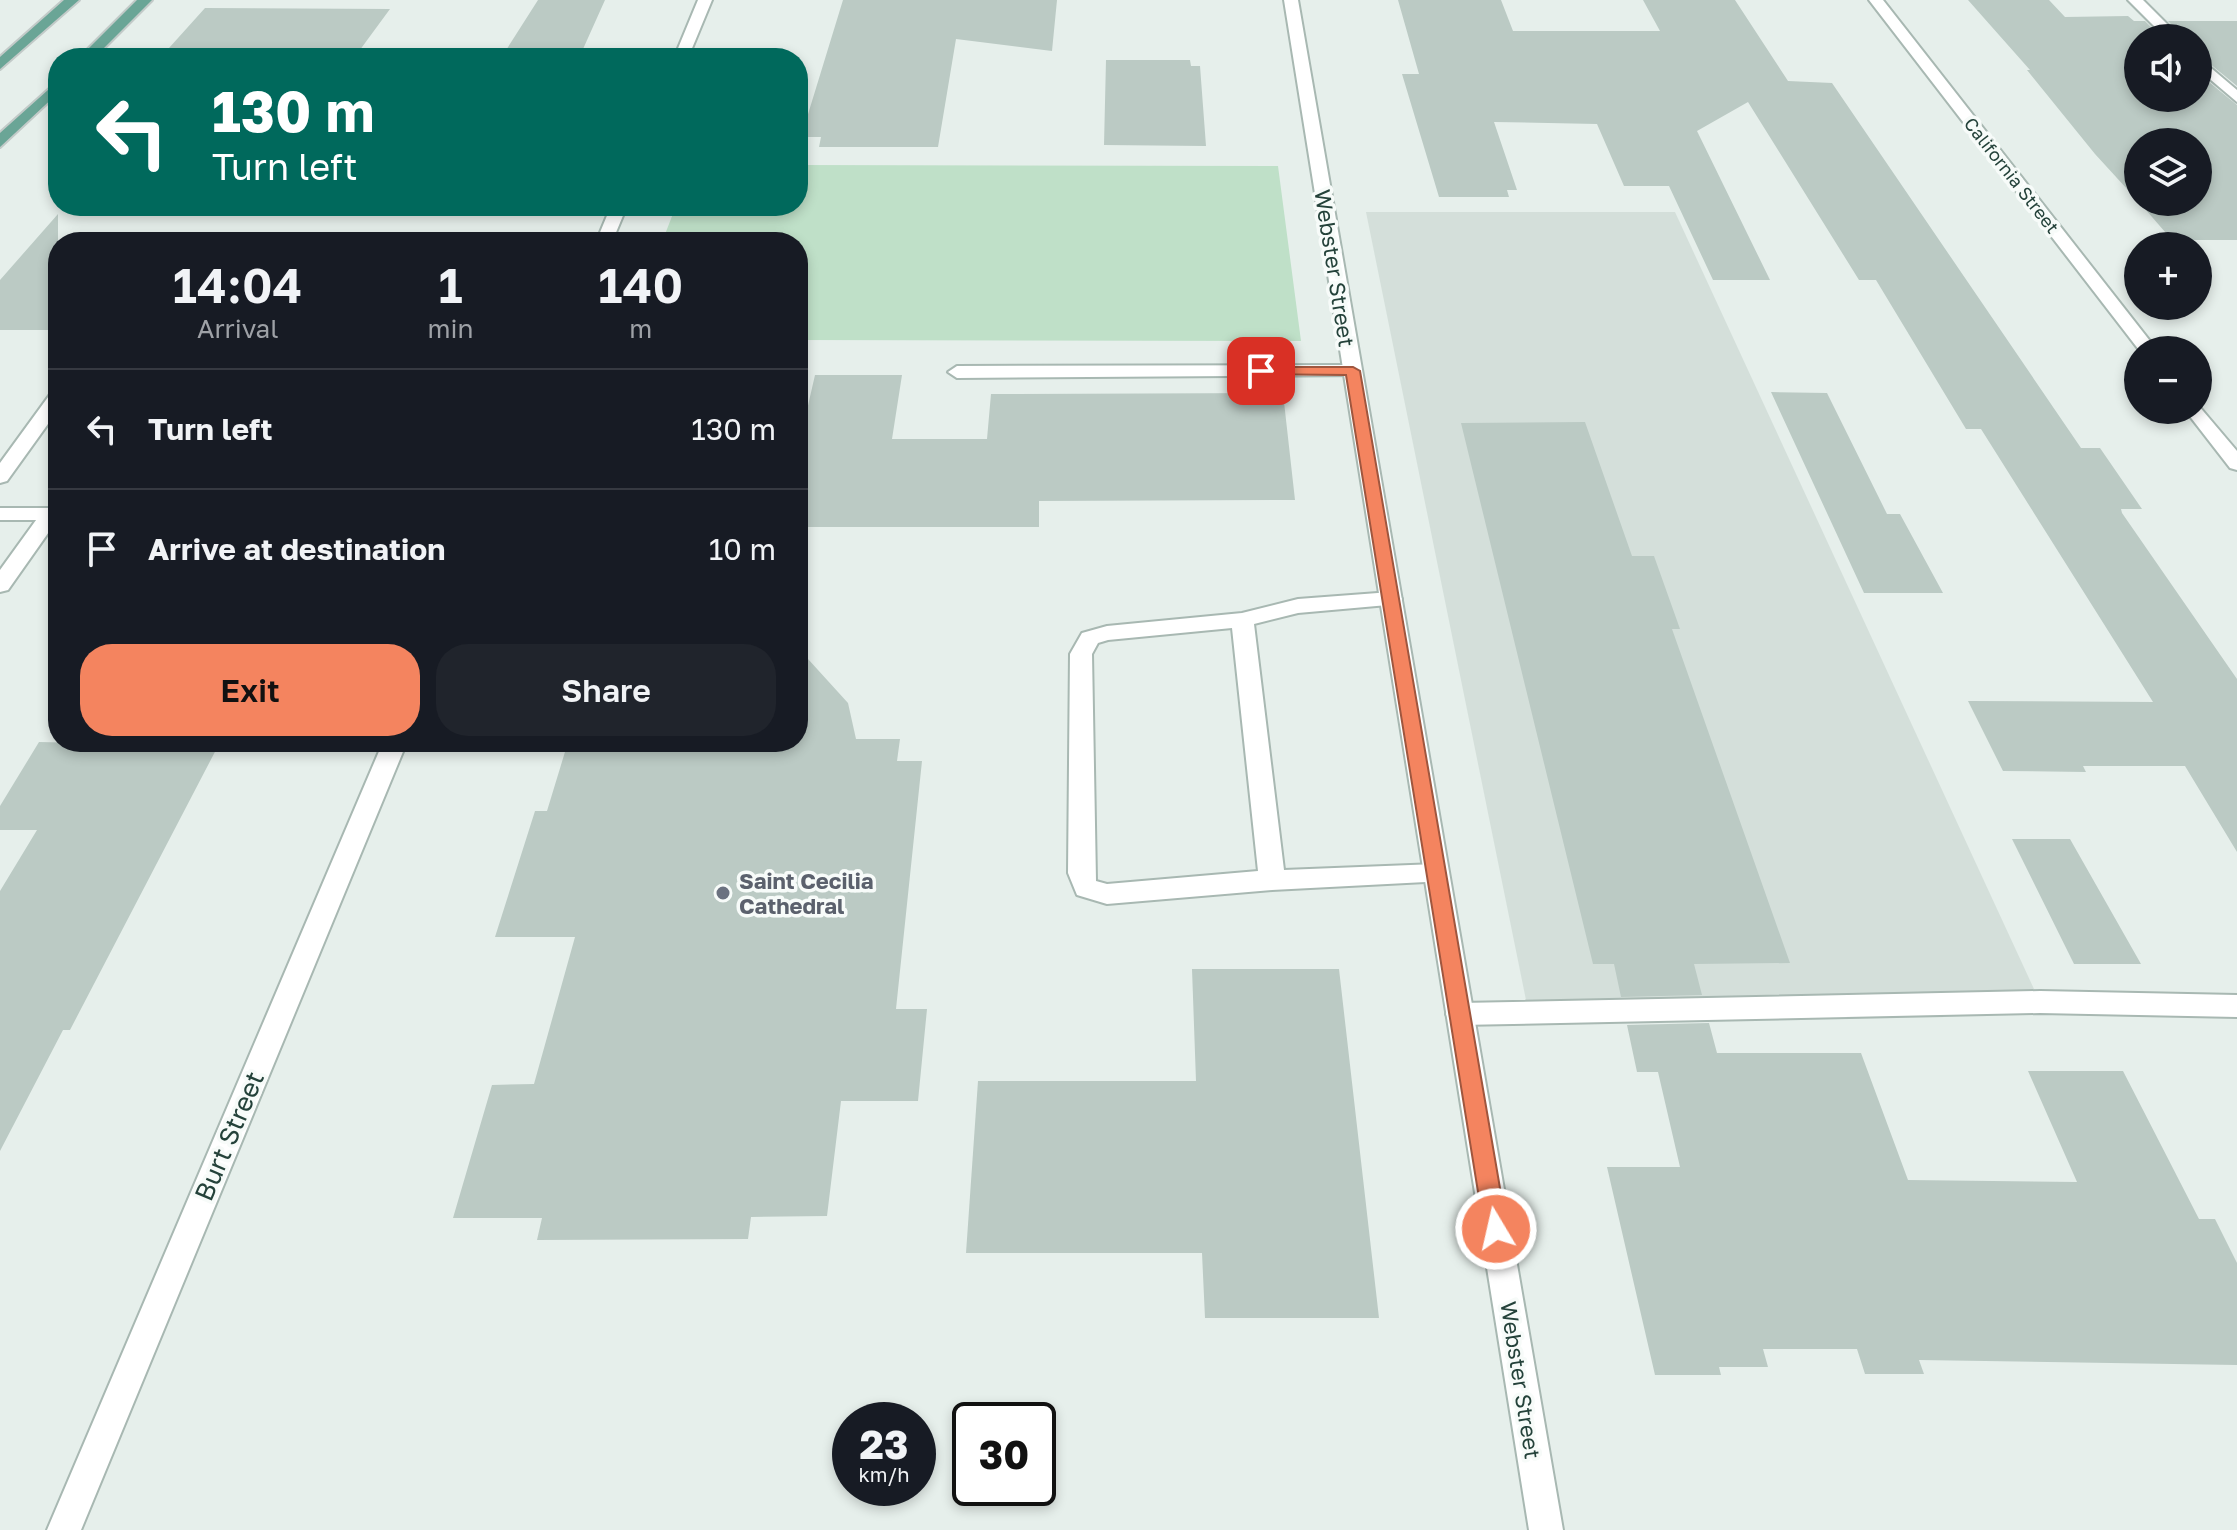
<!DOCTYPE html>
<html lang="en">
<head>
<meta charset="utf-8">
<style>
  body { margin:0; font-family:"Golos Text",sans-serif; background:#20242c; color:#f1f3f6; height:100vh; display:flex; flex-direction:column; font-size:30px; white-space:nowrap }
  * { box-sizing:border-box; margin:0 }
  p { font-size:26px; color:#9ea1a6 }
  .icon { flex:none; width:44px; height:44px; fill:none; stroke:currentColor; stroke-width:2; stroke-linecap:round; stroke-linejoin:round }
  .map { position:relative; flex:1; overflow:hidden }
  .panel { position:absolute; left:48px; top:232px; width:760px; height:520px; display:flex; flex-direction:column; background:#171b24; border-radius:32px; box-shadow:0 4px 12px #0003 }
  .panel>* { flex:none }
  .top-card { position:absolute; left:48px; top:48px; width:760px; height:168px; border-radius:32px; box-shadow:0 4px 12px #0003; background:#00695c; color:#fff; overflow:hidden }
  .buttons { position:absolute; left:2124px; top:24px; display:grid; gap:16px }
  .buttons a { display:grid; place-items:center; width:88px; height:88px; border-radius:50%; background:#171b24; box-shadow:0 4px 12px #0003; font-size:40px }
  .speed { position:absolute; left:832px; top:1402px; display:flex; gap:16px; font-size:40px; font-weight:700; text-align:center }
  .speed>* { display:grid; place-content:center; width:104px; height:104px; border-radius:50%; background:#171b24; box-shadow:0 4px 12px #0003; line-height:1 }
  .speed small { font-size:20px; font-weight:400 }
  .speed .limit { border:4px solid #111; border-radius:12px; background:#fff; color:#111 }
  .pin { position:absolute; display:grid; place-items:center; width:68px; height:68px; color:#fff; margin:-34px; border-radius:16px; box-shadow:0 4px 12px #0006 }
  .me { position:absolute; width:88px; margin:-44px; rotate:351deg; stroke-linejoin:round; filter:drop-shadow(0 0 6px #0008) }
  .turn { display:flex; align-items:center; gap:28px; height:168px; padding:0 32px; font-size:36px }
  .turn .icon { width:104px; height:104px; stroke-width:2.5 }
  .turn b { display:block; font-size:56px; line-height:68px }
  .eta { display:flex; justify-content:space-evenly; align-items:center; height:136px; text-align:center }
  .eta b { font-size:48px; font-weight:600; line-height:56px }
  .primary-button { display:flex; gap:16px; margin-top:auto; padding:16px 32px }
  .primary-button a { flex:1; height:92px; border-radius:32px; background:#f4845f; color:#111; font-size:32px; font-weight:600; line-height:92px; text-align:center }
  .primary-button a+a { background:#20242c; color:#f1f3f6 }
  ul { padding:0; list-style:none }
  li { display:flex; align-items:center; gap:24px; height:120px; padding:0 32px; border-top:2px solid #363941 }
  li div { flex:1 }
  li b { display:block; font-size:30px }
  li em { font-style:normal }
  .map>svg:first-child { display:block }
  .built { fill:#d4dfda }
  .green { fill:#bfe0c8 }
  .building { fill:#bbcac4 }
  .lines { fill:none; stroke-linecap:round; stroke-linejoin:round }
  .service-casing { stroke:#a8b8b2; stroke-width:4 }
  .minor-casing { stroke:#a8b8b2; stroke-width:4 }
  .tertiary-casing { stroke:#a8b8b2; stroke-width:4 }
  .primary-casing { stroke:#c2cac8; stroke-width:4 }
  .service { fill:#fff; fill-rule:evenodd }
  .minor { fill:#fff; fill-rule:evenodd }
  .tertiary { fill:#fff; fill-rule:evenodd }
  .primary { fill:#6aa596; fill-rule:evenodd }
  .route { fill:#f4845f; stroke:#9f563e; stroke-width:2 }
  .worship-dot { fill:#6b7280; stroke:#f7fbf9; stroke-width:3 }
  .labels { text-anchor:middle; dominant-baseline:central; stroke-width:7; stroke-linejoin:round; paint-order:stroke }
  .far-street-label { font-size:18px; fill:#24423a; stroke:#f7fbf9 }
  .street-label { font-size:22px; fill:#24423a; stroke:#f7fbf9 }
  .worship-label { font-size:22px; font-weight:bold; fill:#5b616d; stroke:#f7fbf9; text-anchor:start }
  .near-street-label { font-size:26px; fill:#24423a; stroke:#f7fbf9 }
</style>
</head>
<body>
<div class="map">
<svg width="2237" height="1530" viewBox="0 0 2237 1530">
  <rect width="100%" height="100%" fill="#e6efeb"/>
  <!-- built -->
  <path class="built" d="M1366 212H1675L2040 1002 1526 1000Z"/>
  <!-- green -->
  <path class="green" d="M798 165 1278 166 1301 341 798 340V242H662L676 206H798Z"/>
  <!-- building -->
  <path class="building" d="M538 0H605L579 58H501Z
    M843 0H1057L1052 51 956 39 938 147H819L821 137H801Z
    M1398 0H1501L1513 31H1660L1643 0H1735L1788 81 1832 83 2081 448H2100L2142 509H2121L2122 513 2237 679V852L2185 766H2083L2086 772 2003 771 1968 701 2153 702 1981 429H1966L1876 280H1859L1748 102 1697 131 1770 280H1713L1669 186H1624L1597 124 1494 122 1517 190H1507L1509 197H1439L1402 74H1419Z
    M1968 0H2049L2065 17 2128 16 2134 21H2145L2162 38H2138V98H2198V73L2237 105V240H2172L2139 202H2198V142H2138V201L2095 154 2027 70H2030Z
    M205 8 390 9 354 58H160Z
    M2168 21H2237V86L2198 54V38H2184Z
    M1106 60H1190L1191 66H1200L1206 146 1104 145Z
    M58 214V330H0V280Z
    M815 375H902L892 439H987L991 394 1283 393 1295 500 1039 501V527H798V449Z
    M1771 392 1827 393 1887 514H1900L1943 593H1864Z
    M1585 422 1632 556H1654L1680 629H1672L1790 963 1694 964 1702 995 1621 997 1614 964H1593L1461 423Z
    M798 648 848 703 856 739H900L897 761H922L896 1009H927L918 1101H841L827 1216 751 1217 748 1239 537 1240 542 1218H453L492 1085 534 1084 575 937H495L535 811H547L568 742H798Z
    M39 742 218 746 70 1030H63L0 1151V891L37 830H0V806Z
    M2012 839H2070L2141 964H2074Z
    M1192 969H1339L1379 1318H1205L1202 1253H966L978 1081H1196Z
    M1709 1023 1717 1053H1861L1908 1180 2077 1182 2028 1071H2123L2199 1219H2215L2237 1263V1365L1919 1360 1924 1374H1865L1857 1349H1763L1768 1367H1719L1721 1375H1655L1607 1167H1680L1658 1072H1637L1627 1025Z"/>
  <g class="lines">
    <!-- service casing -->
    <g class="service-casing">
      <path id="service" d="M2128 0H2143L2181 38H2166Z
        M2198 57 2237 90V102L2198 69Z
        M1353 365 1362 371 1360 375 957 378 948 372 957 366Z
        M58 391V410L7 481 0 483V463L51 393Z
        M51 508 58 509V519L8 590 0 592V570L44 509Z
        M1391 592 1399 594 1402 599 1399 604 1298 613 1254 624 1284 870 1436 864 1445 867 1449 874 1445 881 1272 890 1107 904 1077 895 1068 873 1070 654 1082 633 1107 626 1242 613 1298 599ZM1232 628 1258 871 1107 884 1096 881 1092 654 1098 643 1108 640Z
        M2040 991 2237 995V1017L2040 1013 1460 1025 1450 1022 1446 1014 1450 1006 1460 1003Z"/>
    </g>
    <!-- minor casing -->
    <g class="minor-casing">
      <path id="minor" d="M698 0H712L688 58H674Z
        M1284 0H1298L1563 1530H1529Z
        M611 206H627L612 242H596Z
        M0 508H58V520H0Z
        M383 742H407L81 1530H47Z"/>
    </g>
    <!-- tertiary casing -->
    <g class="tertiary-casing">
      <path id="tertiary" d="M1869 0H1883L2157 350H2139Z
        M2198 405 2237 451V470L2230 468 2185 410H2198Z"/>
    </g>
    <!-- primary casing -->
    <g class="primary-casing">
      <path id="primary" d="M64 0H79L0 69V57Z
        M137 0H152L94 58H79Z
        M58 81V93L0 147V133Z"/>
    </g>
    <!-- service -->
    <use href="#service" class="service"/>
    <!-- minor -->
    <use href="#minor" class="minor"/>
    <!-- tertiary -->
    <use href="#tertiary" class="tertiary"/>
    <!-- primary -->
    <use href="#primary" class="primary"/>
  </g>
  <!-- route -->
  <path class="route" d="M1261 367H1353L1360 371 1507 1229 1504 1237 1496 1240 1488 1237 1484 1229 1346 375 1256 374 1254 371Z"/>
  <!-- markers -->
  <circle class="worship-dot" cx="723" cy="893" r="8"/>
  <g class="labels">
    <!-- far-street labels -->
    <g class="far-street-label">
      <text transform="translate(2012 175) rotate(52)">California Street</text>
    </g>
    <!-- street labels -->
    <g class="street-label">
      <text transform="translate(1335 268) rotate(81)">Webster Street</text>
      <text transform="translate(1521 1380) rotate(81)">Webster Street</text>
    </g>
    <!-- worship labels -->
    <g class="worship-label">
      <text x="739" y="880">Saint Cecilia<tspan x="739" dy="25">Cathedral</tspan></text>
    </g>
    <!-- near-street labels -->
    <g class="near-street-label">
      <text transform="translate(229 1136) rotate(-67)">Burt Street</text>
    </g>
  </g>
</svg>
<div class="buttons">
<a><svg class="icon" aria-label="sound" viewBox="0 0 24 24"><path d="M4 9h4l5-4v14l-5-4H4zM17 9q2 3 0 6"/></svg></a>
<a><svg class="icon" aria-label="layers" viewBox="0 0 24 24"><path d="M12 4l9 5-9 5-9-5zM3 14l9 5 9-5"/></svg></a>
<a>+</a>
<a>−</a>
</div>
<div class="speed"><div>23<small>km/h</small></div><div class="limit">30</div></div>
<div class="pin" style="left:1261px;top:371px;background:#d93025"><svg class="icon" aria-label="arrive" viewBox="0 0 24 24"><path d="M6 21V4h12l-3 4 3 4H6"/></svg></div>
<svg class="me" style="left:1496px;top:1229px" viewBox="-20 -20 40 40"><circle r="17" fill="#f4845f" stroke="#fff" stroke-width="3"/><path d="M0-11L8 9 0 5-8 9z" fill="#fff"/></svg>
<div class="top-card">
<div class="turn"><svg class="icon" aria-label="left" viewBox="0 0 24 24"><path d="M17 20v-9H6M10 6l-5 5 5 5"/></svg><div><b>130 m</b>Turn left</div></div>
</div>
<section class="panel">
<div class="eta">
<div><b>14:04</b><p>Arrival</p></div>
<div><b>1</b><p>min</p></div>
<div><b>140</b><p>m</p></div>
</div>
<ul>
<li><svg class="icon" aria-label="left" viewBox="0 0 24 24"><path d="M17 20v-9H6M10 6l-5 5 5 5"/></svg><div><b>Turn left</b></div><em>130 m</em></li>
<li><svg class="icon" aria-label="arrive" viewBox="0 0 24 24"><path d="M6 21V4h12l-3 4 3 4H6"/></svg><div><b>Arrive at destination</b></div><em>10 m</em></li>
</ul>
<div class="primary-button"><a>Exit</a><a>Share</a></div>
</section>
</div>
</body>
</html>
